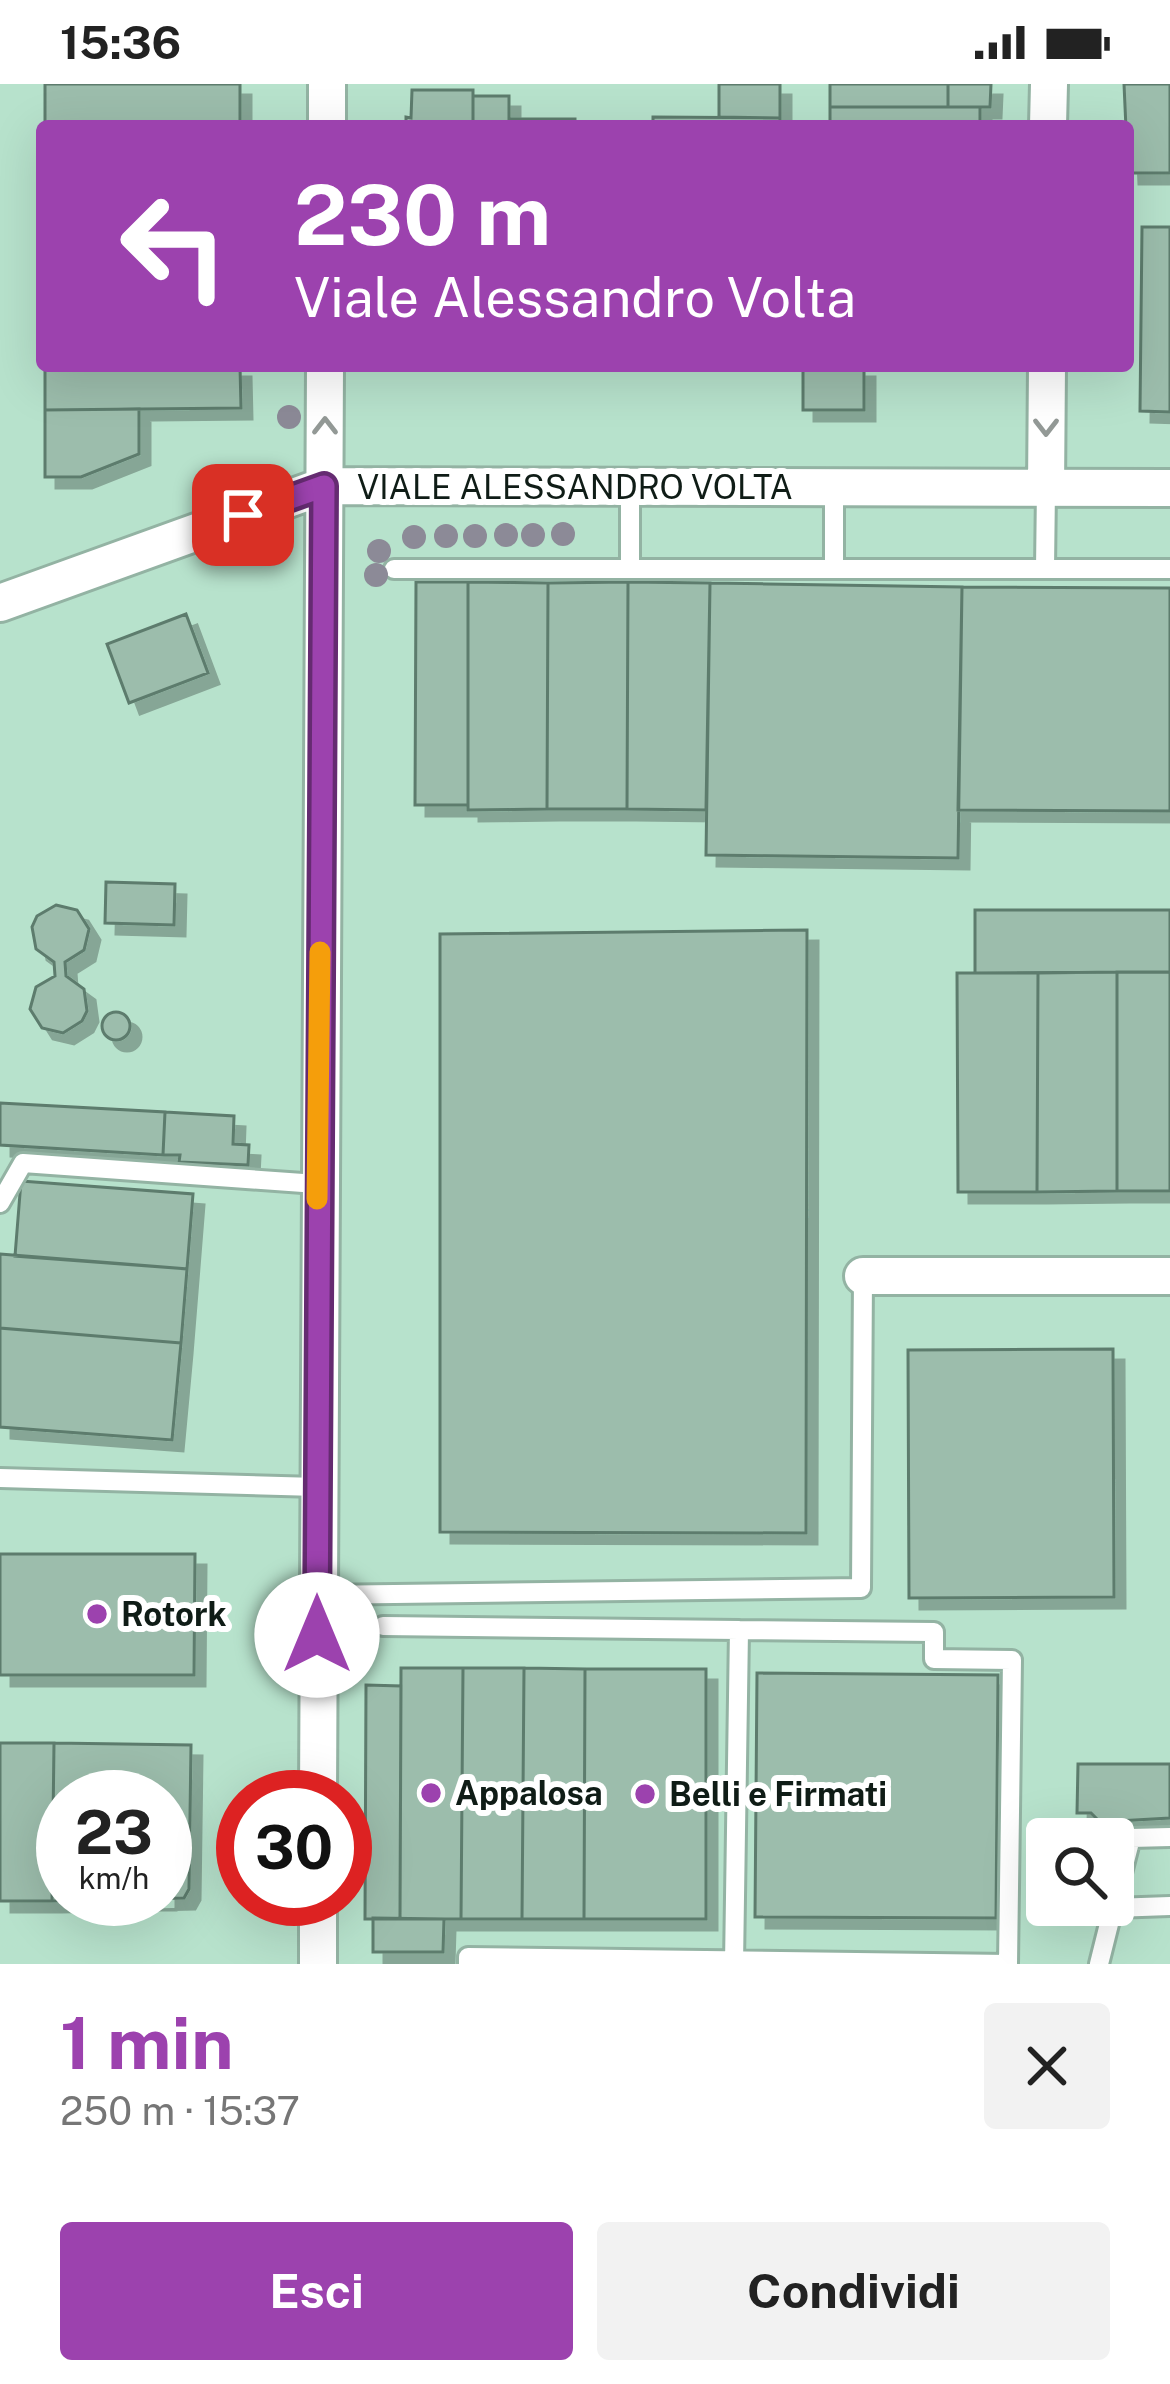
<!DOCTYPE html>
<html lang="it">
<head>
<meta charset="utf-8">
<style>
  body { margin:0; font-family:"Public Sans",sans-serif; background:#f2f2f2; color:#222; height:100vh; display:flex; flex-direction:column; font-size:45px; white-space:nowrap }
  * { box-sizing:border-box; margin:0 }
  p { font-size:39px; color:#767676 }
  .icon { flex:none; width:66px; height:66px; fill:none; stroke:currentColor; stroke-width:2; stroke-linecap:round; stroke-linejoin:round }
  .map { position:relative; height:1880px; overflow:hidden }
  .details { display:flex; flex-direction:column; background:#fff; flex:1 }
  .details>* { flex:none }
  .top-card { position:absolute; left:36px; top:36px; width:1098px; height:252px; border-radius:12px; box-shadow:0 12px 48px #0002; background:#9c42ae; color:#fff; overflow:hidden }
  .tools { position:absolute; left:1026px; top:1734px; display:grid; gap:24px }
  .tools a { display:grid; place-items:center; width:108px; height:108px; border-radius:12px; background:#fff; box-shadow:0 12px 48px #0002; font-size:60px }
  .speed { position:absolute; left:36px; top:1686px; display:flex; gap:24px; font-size:60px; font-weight:700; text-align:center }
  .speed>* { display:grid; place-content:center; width:156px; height:156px; border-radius:50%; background:#fff; box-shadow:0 12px 48px #0002; line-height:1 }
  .speed small { font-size:30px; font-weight:400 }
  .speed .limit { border:18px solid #d22; background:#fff; color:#111 }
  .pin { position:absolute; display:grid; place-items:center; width:102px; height:102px; color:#fff; margin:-51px; border-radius:24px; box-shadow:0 6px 18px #0006 }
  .me { position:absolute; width:132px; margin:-66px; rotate:0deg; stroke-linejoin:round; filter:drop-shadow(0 0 9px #0008) }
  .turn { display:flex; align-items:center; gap:42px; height:252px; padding:0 60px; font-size:54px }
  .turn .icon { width:156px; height:156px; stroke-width:2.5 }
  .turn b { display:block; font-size:84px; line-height:102px }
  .round { display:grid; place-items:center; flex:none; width:126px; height:126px; border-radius:12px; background:#f2f2f2 }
  .headline { display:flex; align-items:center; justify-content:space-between; height:204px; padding:0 60px }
  h1 { font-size:72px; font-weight:700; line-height:90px; color:#9c42ae }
  .cta { display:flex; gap:24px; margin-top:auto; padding:24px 60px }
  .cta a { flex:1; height:138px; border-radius:12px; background:#9c42ae; color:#fff; font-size:48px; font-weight:700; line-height:138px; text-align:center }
  .cta a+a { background:#f2f2f2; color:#222 }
  .status { display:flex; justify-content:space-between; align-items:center; height:84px; padding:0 60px; background:#fff; direction:ltr }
  .status svg { height:33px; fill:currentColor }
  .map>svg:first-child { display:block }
  .built { fill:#b7e2cc; fill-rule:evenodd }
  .building { fill:#9cbdac; stroke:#5d7c6d; stroke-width:3; fill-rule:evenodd; filter:url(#shadow) }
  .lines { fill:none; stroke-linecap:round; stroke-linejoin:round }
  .lane-casing { stroke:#93b3a3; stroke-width:24 }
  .street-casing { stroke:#93b3a3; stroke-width:42 }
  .lane { stroke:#fff; stroke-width:18 }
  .street { stroke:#fff; stroke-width:36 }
  .tree { fill:#8c8a97 }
  .oneway { stroke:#939996 }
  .route-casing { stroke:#652b71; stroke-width:30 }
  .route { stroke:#9c42ae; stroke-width:21 }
  .slow { stroke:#f59e0b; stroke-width:21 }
  .poi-dot { fill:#9c42ae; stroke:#fff; stroke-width:4.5 }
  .labels { text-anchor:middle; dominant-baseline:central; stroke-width:12; stroke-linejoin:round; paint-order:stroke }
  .street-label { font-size:33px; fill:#0f1c16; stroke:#fff }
  .poi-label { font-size:33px; font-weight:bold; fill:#0f1c16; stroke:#fff; text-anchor:start }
</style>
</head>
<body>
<div class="status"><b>15:36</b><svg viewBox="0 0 49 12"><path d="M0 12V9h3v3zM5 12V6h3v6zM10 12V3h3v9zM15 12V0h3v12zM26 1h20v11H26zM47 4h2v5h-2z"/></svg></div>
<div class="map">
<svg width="1170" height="1880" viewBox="0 0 1170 1880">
  <defs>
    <filter id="shadow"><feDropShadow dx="11" dy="11" stdDeviation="0" flood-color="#0004"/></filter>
  </defs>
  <rect width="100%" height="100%" fill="#c8ead9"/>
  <!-- built -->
  <path class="built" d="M0 0H1170V1880H0ZM42 42H1128V282H42ZM63 1713H165V1815H63ZM243 1713H345V1815H243ZM1047 1755H1113V1821H1047Z"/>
  <!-- building -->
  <path class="building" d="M45 0H240V42H45Z
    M719 0H780V34L719 33Z
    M830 0H948V23H830Z
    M948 0H991L990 23H948Z
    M1124 0H1170V89H1128Z
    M412 6H473V42H406V33L411 34Z
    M473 12H509V35H575V42H473Z
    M830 23H980V42H830Z
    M653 33 780 34V42H653Z
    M1142 143H1170V328L1140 327Z
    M45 282H240L241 324 45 326Z
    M803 282H864V326H803Z
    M139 325V370L81 393H45V326Z
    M416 498H468V721H415Z
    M468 498 548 499 547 725 468 726Z
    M628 498 627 725H547L548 499Z
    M628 498 710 499 706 726 627 725Z
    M710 499 962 503 958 774 706 771Z
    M962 503 1170 504V727L958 726Z
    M186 530 208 589 129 619 107 560Z
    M106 798 175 800 174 841 105 839Z
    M56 821 77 826 89 845 84 866 65 878 66 892 84 905 87 927 82 937 63 949 42 944 30 925 36 903 55 892 54 878 36 865 32 843 37 832Z
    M975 826H1170V888L975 889Z
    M807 846 806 1449 440 1448V850Z
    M1117 888V1107L1037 1108 1038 889Z
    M1117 888H1170V1107H1117Z
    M957 889H1038L1037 1108H958Z
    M102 942a14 14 0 1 1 28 0a14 14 0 1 1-28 0Z
    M0 1019 165 1028 163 1071 0 1061Z
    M165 1028 234 1032 233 1060 249 1061 248 1081 179 1078 180 1071H163Z
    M21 1097 193 1110 187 1185 15 1172Z
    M0 1170 187 1185 181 1259 0 1244Z
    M0 1244 181 1259 172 1356 0 1343Z
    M1113 1265 1114 1513 909 1514 908 1266Z
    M0 1470H195L194 1591H0Z
    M401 1584H463L461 1835H400Z
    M463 1584H524L522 1835H461Z
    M524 1584 585 1585 584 1835H522Z
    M585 1585H706V1835H584Z
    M757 1589 998 1591 996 1834 755 1833Z
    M366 1601 401 1602 400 1835H365Z
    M0 1659H54L52 1817H0Z
    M54 1659 191 1661 189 1805 184 1814 52 1817ZM63 1713H165V1815H63Z
    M1078 1680H1170V1734L1100 1738 1091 1729H1077Z
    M373 1834 444 1835 443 1868H373Z"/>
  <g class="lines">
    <!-- lane casing -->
    <g class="lane-casing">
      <path id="lane" d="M394 485H1170
        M630 485V403
        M834 485V404
        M1045 485 1046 404
        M0 1119 23 1079 317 1100
        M0 1394 317 1403
        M317 1511 861 1504 863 1192
        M383 1542 739 1546
        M1113 1824 1131 1754 1170 1753
        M468 1880V1873L1008 1880
        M734 1880 739 1546 934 1548V1575L1012 1576 1008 1880
        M1099 1880 1113 1824 1170 1822"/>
    </g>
    <!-- street casing -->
    <g class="street-casing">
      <path id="street" d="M327 42V0
        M1048 42 1049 0
        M1046 404 1047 282
        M0 519 324 402 1170 404
        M863 1192H1170
        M318 1713 325 282
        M318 1880V1815"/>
    </g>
    <!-- lane -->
    <use href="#lane" class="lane"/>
    <!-- street -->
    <use href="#street" class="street"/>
  </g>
  <!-- trees -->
  <g class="tree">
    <circle cx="289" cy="333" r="12"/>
    <circle cx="563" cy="450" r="12"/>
    <circle cx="506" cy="451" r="12"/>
    <circle cx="533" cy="451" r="12"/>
    <circle cx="446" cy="452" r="12"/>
    <circle cx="475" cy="452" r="12"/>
    <circle cx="414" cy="453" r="12"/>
    <circle cx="379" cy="467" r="12"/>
    <circle cx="376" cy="491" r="12"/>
  </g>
  <!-- one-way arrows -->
  <defs><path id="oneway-chevron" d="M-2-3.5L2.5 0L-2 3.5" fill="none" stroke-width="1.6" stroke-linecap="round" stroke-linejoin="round" transform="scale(3)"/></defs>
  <g class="oneway">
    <use href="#oneway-chevron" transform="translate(325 342) rotate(-90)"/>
    <use href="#oneway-chevron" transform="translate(1046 343) rotate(90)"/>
  </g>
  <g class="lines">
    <!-- route casing -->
    <g class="route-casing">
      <path id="route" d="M243 431 324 402 317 1551"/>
    </g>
    <!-- route -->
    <use href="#route" class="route"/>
    <!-- slow -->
    <path class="slow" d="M317 1115 320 868"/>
  </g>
  <!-- markers -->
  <g class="poi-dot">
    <circle cx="97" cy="1530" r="12"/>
    <circle cx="431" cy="1709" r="12"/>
    <circle cx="645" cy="1710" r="12"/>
  </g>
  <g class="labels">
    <!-- street labels -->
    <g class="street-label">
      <text x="575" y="403">VIALE ALESSANDRO VOLTA</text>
    </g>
    <!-- poi labels -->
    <g class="poi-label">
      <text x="121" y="1530">Rotork</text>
      <text x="455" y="1709">Appalosa</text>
      <text x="669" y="1710">Belli e Firmati</text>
    </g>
  </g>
</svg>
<div class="tools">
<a><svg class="icon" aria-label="search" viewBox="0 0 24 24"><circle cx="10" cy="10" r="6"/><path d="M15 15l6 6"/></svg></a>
</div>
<div class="speed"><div>23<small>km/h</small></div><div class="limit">30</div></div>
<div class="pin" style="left:243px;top:431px;background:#d93025"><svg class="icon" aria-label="arrive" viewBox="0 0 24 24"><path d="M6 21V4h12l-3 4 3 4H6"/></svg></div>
<svg class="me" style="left:317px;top:1551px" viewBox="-20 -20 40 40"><circle r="19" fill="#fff"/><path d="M0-13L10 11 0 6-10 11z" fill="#9c42ae"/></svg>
<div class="top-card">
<div class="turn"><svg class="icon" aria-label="left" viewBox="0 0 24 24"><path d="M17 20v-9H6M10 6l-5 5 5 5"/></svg><div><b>230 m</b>Viale Alessandro Volta</div></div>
</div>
</div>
<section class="details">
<div class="headline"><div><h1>1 min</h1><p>250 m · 15:37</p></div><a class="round"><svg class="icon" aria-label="close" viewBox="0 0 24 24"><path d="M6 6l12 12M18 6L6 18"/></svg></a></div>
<div class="cta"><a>Esci</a><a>Condividi</a></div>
</section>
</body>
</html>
